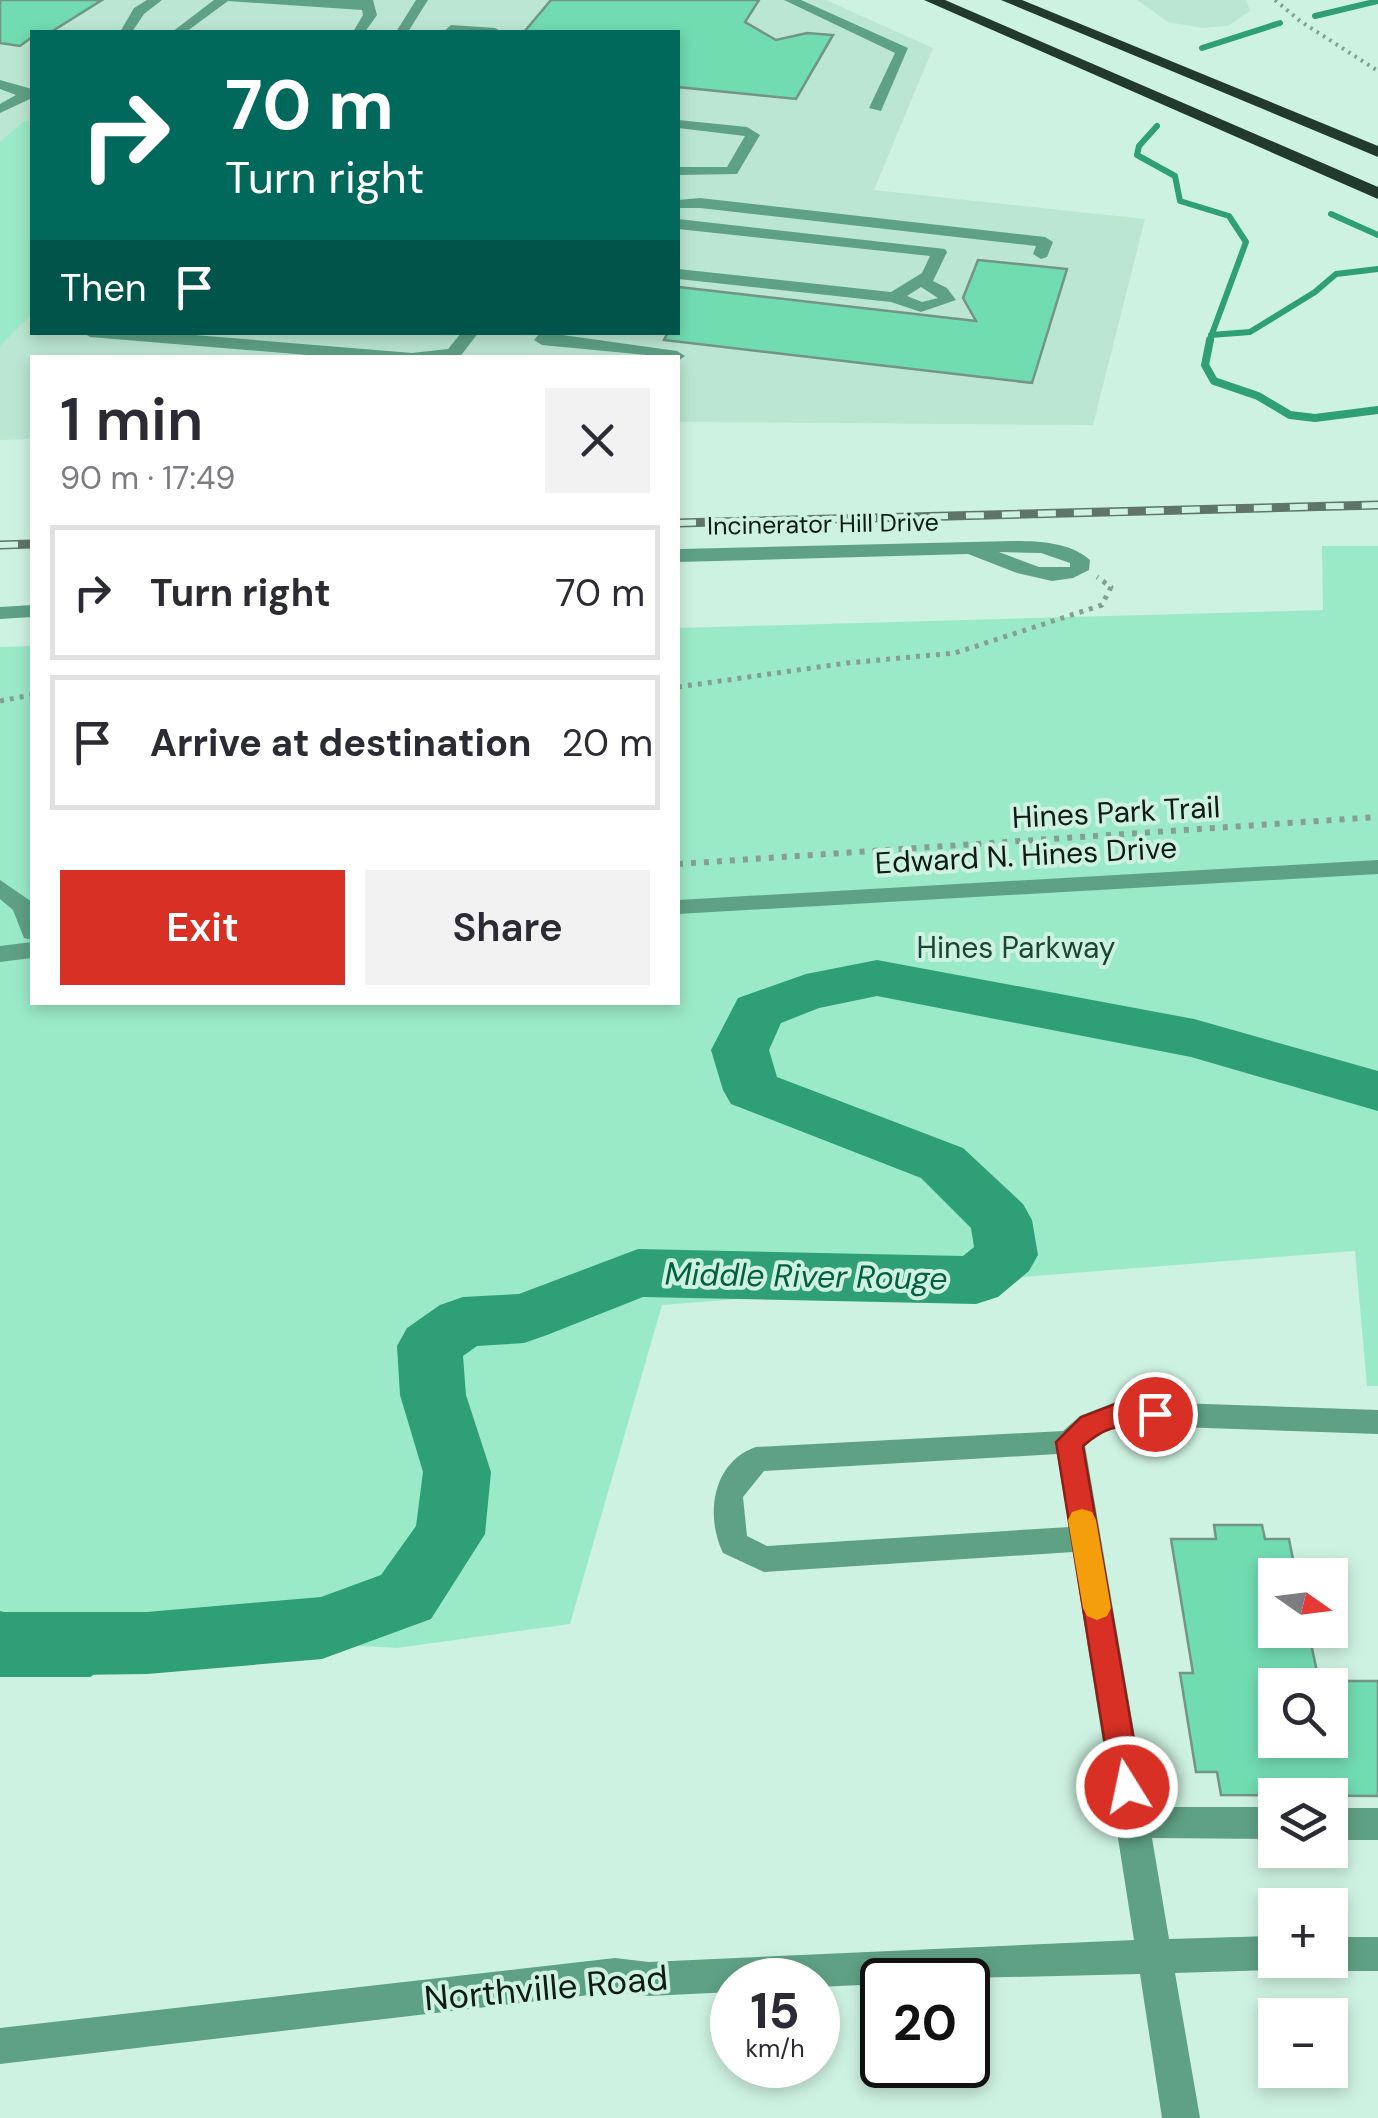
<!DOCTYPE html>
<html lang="en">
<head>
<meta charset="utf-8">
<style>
  body { margin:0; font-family:"DM Sans",sans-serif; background:#f2f2f3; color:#2b2b33; height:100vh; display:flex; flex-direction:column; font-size:38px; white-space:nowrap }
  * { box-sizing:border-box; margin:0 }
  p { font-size:32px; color:#7c7c81 }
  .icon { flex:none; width:55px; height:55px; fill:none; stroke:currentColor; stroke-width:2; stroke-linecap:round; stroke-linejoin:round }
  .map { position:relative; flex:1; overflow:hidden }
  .drawer { position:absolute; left:30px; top:355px; width:650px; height:650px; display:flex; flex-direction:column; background:#fff; border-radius:0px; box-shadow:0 5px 15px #0003 }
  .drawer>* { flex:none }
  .hud { position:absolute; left:30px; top:30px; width:650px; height:305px; border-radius:0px; box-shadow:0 5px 15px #0003; background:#00695c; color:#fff; overflow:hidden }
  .needle { width:65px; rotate:104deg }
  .fabs { position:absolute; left:1258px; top:1558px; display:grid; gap:20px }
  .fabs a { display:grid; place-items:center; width:90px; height:90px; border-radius:0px; background:#fff; box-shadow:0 5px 15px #0003; font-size:50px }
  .speed { position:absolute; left:710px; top:1958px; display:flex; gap:20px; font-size:50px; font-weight:700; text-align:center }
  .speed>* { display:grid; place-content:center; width:130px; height:130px; border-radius:50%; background:#fff; box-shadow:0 5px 15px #0003; line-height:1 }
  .speed small { font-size:25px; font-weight:400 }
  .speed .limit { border:5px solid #111; border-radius:15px; background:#fff; color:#111 }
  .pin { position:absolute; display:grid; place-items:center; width:85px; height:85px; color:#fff; margin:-42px; border:5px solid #fff; border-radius:50%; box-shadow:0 2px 10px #0007 }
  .me { position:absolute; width:110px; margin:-55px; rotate:350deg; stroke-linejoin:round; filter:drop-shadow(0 0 8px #0008) }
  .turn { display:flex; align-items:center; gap:35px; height:210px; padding:0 30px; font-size:45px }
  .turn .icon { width:130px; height:130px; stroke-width:2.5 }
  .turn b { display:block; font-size:70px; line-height:85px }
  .then { display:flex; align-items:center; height:95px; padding:0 30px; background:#0003; gap:20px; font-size:38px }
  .round { display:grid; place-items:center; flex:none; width:105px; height:105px; border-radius:0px; background:#f2f2f3 }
  .overview { display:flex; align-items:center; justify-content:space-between; height:170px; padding:0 30px }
  h1 { font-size:60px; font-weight:600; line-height:75px }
  .primary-button { display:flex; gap:20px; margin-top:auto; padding:20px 30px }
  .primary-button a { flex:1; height:115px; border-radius:0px; background:#d93025; color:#fff; font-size:40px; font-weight:600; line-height:115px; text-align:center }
  .primary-button a+a { background:#f2f2f3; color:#2b2b33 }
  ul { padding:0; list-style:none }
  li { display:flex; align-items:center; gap:30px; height:135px; margin:0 20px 15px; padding:0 10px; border:5px solid #e1e1e2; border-radius:0px }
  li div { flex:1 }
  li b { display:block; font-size:38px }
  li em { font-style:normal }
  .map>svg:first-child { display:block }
  .built { fill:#bbe7d2; fill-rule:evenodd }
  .green { fill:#9beac7 }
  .water { fill:#2e9f77 }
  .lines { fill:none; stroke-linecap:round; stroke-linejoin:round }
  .stream-far1 { stroke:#2e9f77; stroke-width:6 }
  .stream { stroke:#2e9f77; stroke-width:8 }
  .river { fill:#2e9f77; fill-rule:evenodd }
  .building { fill:#72dcb1; stroke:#739585; stroke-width:2.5 }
  .path-far2 { stroke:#85a093; stroke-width:4; stroke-dasharray:2.5 5; stroke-linecap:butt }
  .path-far1 { stroke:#85a093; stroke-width:5; stroke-dasharray:4 6; stroke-linecap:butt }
  .path { stroke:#85a093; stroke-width:6; stroke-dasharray:5 8; stroke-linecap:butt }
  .minor { fill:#5fa185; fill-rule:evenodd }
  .highway { fill:#21392e; fill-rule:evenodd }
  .rail-casing { stroke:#5f756b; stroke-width:9 }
  .rail { stroke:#cef2e1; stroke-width:6; stroke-dasharray:18; stroke-linecap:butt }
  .route { fill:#d93025; stroke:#8d1f18; stroke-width:2.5 }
  .slow { fill:#f59e0b }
  .labels { text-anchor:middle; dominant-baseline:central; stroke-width:8; stroke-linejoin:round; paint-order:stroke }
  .far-street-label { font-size:25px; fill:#0f1c16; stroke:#cef2e1 }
  .street-label { font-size:30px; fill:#0f1c16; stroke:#cef2e1 }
  .park-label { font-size:30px; fill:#194635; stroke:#cef2e1 }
  .water-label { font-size:32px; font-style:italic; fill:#045e43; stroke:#cef2e1 }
  .near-street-label { font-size:35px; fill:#0f1c16; stroke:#cef2e1 }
</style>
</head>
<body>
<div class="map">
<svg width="1378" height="2118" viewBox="0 0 1378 2118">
  <rect width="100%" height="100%" fill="#cef2e1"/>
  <!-- built -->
  <path class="built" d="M0 0H826L933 48 874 190 1145 219 1093 425 678 422V358H32V439L0 440ZM32 32H678V332H32Z
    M1137 0H1246L1250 11 1228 26 1202 28 1168 22Z"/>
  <!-- green -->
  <path class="green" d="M24 121H32V314L0 346V142Z
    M1322 546H1378V1386H1367L1355 1251 662 1305 570 1624 397 1648 0 1628V647L32 646V1002H678V628L1323 610Z"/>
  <!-- water -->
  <path class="water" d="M0 1611 19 1616 84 1612 147 1643 90 1677H0Z"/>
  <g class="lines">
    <!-- stream-far1 -->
    <path class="stream-far1" d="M1315 16 1378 1
      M1202 48 1280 23
      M1157 126 1139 146 1137 155 1175 176 1180 201 1229 216 1246 242 1209 342
      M1331 214 1378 235
      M1211 335 1250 332 1315 292 1336 274 1378 269"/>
    <!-- stream -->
    <path class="stream" d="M1210 340 1205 365 1214 381 1258 396 1290 415 1315 418 1378 410"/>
    <!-- river -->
    <path class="river" d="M877 960 1194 1019 1378 1071V1111L1191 1057 877 996 819 1008 781 1023 769 1050 777 1077 963 1148 1023 1204 1032 1220 1038 1255 1029 1271 998 1297 976 1304 643 1297 547 1335 524 1343 477 1346 463 1356 466 1395 491 1472 485 1534 431 1619 322 1659 147 1674 0 1676V1612H147L321 1597 381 1575 416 1526 423 1472 400 1395 397 1346 407 1328 440 1305 463 1297 519 1294 638 1249 963 1256 974 1247 971 1228 921 1178 731 1104 723 1090 711 1050 738 998 806 974Z"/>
  </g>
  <!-- building -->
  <path class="building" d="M0 0H102L51 32H32V37L20 46 0 43Z
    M551 0H759L745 22 776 40 807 33 833 35 796 99 678 87V32H524Z
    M978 260 1067 269 1032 383 664 340 668 332H678V287L976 321 963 298Z
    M1214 1525H1262L1265 1539H1289L1296 1575H1275V1630H1308L1320 1685H1275V1740H1330V1681H1378V1796L1221 1795 1217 1772H1196L1180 1673H1193L1171 1539H1216Z"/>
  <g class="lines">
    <!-- path-far2 -->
    <path class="path-far2" d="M1275 0 1300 21 1378 71"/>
    <!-- path-far1 -->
    <path class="path-far1" d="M678 687 847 663 955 653 1102 605 1111 587 1097 577
      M0 701 32 695"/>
    <!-- path -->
    <path class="path" d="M678 864 1378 817"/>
    <!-- minor -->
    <path class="minor" d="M147 0H162L144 14 132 32H120L134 8Z
      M214 0H373L377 15 365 32H353L363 15 362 10 228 1 186 32H172Z
      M416 0H428L408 32H396Z
      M784 0H801L908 48 881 111 869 108 895 53Z
      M451 25 495 28 502 32H443Z
      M0 80 32 89V98L0 113V104L16 95 0 89Z
      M678 120 747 127 760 135 737 174 678 175V167H727L745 136 678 128Z
      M700 198 1045 237 1053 242 1047 257 1041 259 1033 254 1036 246 700 208H678V200Z
      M678 219 945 249 947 252 933 281 947 288 956 300 921 312 891 302 678 279V269L891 292 922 273 930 256 678 229ZM921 287 938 298 922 302 907 296Z
      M82 332H158L412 353 448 349 462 332H479L459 358H343L90 337Z
      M541 332 677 351 685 356 678 361V358L542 345 534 340Z
      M1012 541C1038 541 1070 542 1090 560L1089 570 1073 578 1052 581 1017 573 968 554 678 562 680 549ZM999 552 1041 553 1070 563V567H1039Z
      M32 605V617L0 619V607Z
      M1378 860V874L678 914V900Z
      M0 880 32 902V940L24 938 13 910 0 899Z
      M32 942V958L0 962V946Z
      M1118 1401 1378 1410V1434L1120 1425 1100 1432 1085 1446 1147 1807H1275V1839L1152 1838 1169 1939 1275 1936V1960H1290L1275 1970 1175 1973 1200 2118H1162L1140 1974 882 1980V1984L818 1987V1980H732V1992L649 1996 615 1992 0 2064V2028L615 1958 649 1962 1134 1940 1073 1552 764 1572 723 1553C705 1516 712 1462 756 1447L1063 1431 1080 1416ZM1057 1454 1069 1527 767 1546 747 1536 743 1497 764 1471Z
      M1330 1808H1378V1840H1330Z
      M1330 1937H1378V1971H1330L1318 1966 1315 1960H1330Z"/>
    <!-- highway -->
    <path class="highway" d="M924 0H945L1378 187V199Z
      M1001 0H1022L1378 146V157Z"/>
    <!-- rail casing -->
    <g class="rail-casing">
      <path id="rail" d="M678 523 1378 505
        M0 545 32 544"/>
    </g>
    <!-- rail -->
    <use href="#rail" class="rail"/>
  </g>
  <!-- route -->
  <path class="route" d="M1118 1403 1164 1407 1168 1414 1164 1422C1128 1434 1120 1414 1083 1446L1142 1787 1138 1797 1127 1801 1116 1797 1112 1787 1056 1442 1081 1417Z"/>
  <!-- slow -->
  <path class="slow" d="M1082 1509 1092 1512 1096 1520 1111 1608 1107 1616 1097 1620 1087 1616 1083 1608 1068 1520 1072 1512Z"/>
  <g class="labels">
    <!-- far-street labels -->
    <g class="far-street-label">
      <text transform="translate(823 524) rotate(-1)">Incinerator Hill Drive</text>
    </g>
    <!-- street labels -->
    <g class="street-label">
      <text transform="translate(1116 812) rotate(-3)">Hines Park Trail</text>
      <text transform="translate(1026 855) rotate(-3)">Edward N. Hines Drive</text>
    </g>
    <!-- park labels -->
    <g class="park-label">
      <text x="1016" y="947">Hines Parkway</text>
    </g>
    <!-- water labels -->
    <g class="water-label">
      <text transform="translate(806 1276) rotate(1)">Middle River Rouge</text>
    </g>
    <!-- near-street labels -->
    <g class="near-street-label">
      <text transform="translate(546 1988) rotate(-5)">Northville Road</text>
    </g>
  </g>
</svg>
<div class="fabs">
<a><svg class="needle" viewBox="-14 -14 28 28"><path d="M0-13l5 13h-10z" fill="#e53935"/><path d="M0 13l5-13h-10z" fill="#7c7c81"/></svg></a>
<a><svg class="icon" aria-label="search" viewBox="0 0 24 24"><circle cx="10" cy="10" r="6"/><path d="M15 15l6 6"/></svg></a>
<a><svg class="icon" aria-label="layers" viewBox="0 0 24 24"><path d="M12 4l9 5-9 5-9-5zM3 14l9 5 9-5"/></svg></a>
<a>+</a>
<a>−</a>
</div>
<div class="speed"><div>15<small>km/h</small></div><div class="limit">20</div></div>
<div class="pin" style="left:1155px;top:1414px;background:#d93025"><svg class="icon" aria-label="arrive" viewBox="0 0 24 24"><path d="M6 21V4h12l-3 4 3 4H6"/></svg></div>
<svg class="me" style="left:1127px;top:1787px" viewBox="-20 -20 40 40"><circle r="17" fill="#d93025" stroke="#fff" stroke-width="3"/><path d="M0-11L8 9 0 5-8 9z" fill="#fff"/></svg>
<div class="hud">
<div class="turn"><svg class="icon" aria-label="right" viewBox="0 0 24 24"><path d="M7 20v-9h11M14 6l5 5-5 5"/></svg><div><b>70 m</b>Turn right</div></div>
<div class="then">Then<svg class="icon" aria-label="arrive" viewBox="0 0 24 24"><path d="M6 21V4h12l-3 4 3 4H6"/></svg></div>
</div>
<section class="drawer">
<div class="overview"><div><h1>1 min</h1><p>90 m · 17:49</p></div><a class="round"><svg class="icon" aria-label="close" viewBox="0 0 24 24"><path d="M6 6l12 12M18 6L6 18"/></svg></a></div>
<ul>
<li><svg class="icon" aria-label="right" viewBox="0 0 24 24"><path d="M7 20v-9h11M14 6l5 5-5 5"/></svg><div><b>Turn right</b></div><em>70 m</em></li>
<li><svg class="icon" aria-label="arrive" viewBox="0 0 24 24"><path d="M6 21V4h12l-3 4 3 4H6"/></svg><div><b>Arrive at destination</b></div><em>20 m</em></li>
</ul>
<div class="primary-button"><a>Exit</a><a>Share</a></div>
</section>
</div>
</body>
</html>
